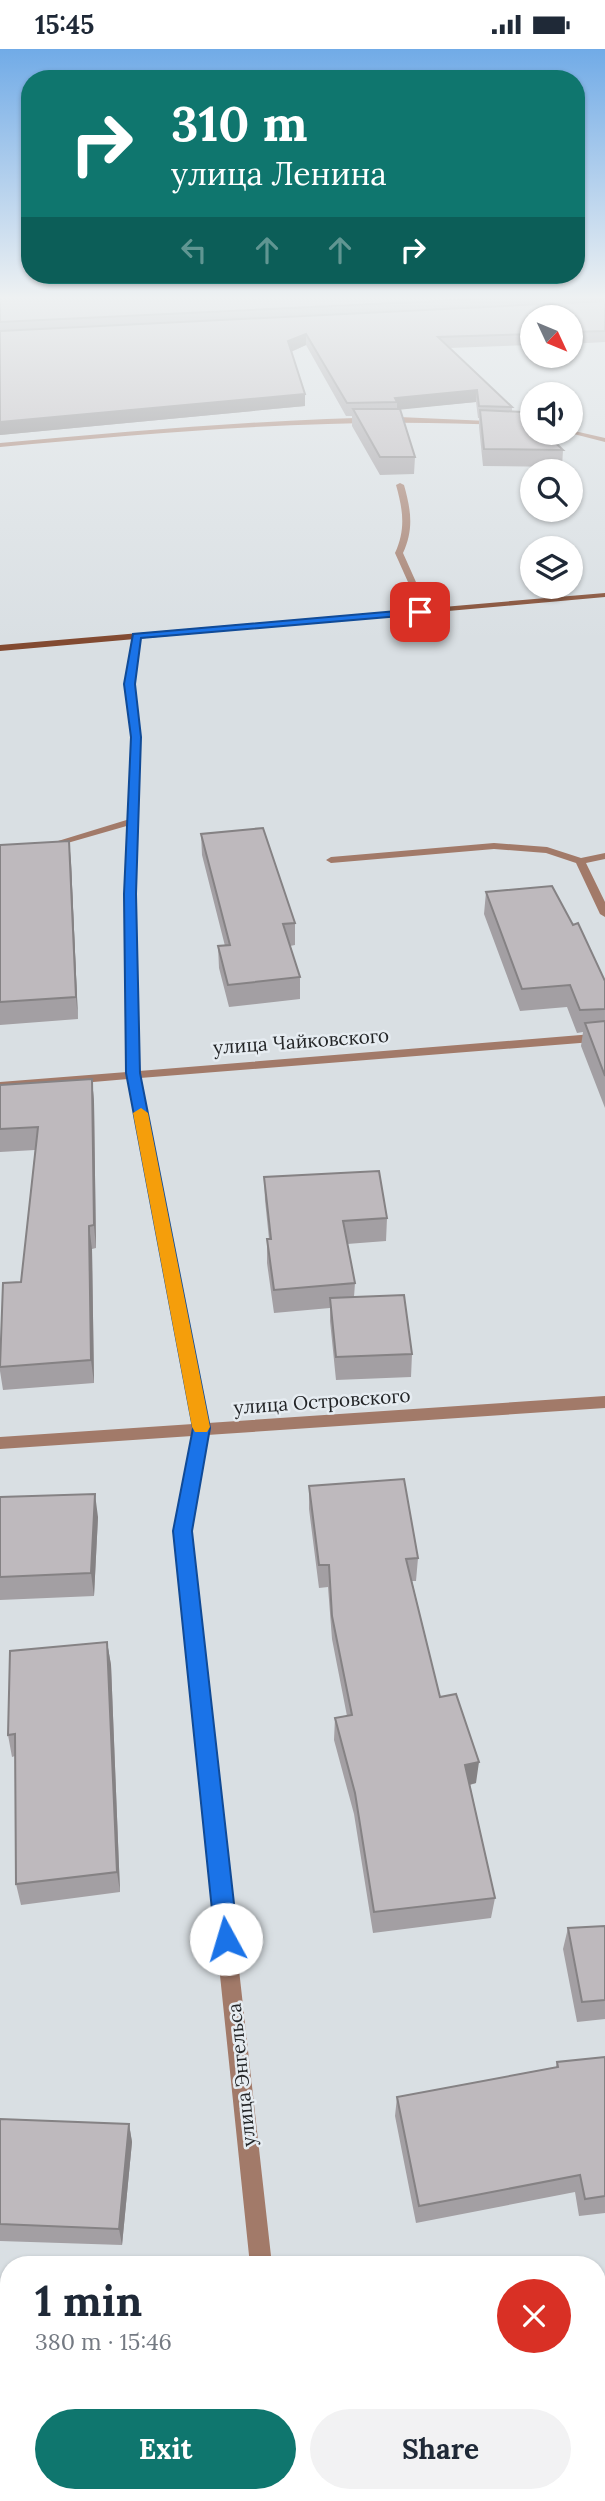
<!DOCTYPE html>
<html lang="en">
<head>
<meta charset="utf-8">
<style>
  body { margin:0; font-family:Lora,serif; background:#f2f2f3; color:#1f2937; height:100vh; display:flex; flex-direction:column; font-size:26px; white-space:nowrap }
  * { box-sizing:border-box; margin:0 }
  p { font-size:23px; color:#747a83 }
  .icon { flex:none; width:38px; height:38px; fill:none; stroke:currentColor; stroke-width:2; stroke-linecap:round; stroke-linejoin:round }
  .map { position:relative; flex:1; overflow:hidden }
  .details { position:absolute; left:0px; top:2207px; width:606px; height:247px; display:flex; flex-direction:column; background:#fff; border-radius:28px 28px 0 0; box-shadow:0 2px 5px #0004 }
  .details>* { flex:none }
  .banner { position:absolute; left:21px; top:21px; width:564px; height:214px; border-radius:28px; box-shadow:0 2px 5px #0004; background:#0f766e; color:#fff; overflow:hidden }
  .needle { width:46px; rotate:134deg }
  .tools { position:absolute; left:520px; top:256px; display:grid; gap:14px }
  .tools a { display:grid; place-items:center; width:63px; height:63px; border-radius:50%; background:#fff; box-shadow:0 2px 5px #0004; font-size:35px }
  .pin { position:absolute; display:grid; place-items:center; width:60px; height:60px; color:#fff; margin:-30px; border-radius:14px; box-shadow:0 4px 10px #0006 }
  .me { position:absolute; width:77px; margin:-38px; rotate:354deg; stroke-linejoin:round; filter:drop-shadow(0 0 5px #0008) }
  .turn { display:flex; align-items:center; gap:24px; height:147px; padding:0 35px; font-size:32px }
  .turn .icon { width:91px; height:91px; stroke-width:2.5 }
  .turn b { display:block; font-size:49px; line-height:60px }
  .lanes { display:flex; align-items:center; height:66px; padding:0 35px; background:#0003; justify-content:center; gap:35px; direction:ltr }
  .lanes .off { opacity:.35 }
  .round { display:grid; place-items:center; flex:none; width:74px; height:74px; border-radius:37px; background:#f2f2f3 }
  .overview { display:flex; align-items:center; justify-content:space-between; height:119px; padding:0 35px }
  h1 { font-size:42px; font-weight:700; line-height:52px }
  .action { display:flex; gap:14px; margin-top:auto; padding:14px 35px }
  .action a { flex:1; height:80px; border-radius:42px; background:#0f766e; color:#fff; font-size:28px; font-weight:700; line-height:80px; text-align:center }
  .action a+a { background:#f2f2f3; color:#1f2937 }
  .status { display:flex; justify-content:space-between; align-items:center; height:49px; padding:0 35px; background:#fff; direction:ltr }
  .status svg { height:19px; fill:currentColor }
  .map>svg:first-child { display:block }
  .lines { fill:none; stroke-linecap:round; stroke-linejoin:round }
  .service { fill:#a27a69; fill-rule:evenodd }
  .minor { fill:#a27a69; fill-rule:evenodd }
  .secondary { fill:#824a31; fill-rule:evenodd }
  .wall { fill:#a39fa3 }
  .shaded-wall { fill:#858284 }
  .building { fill:#beb9bd; stroke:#858284; stroke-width:2 }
  .route { fill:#1a73e8; stroke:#114b97; stroke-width:2 }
  .slow { fill:#f59e0b }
  .labels { text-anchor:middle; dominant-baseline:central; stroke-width:5; stroke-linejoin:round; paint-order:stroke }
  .street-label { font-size:19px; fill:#232527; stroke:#e6ecf1 }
</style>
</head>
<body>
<div class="status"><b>15:45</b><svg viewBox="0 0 49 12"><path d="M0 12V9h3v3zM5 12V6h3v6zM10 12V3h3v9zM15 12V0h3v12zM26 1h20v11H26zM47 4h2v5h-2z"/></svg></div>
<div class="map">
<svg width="605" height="2452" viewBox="0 0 605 2452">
  <rect width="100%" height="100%" fill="#d9dfe3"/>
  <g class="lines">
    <!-- service -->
    <path class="service" d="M399 368 532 374V378C353 366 178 382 0 398V394C133 382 265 370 399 368Z
      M570 381 605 389V393L566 383H570Z
      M400 434 404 436C411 461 414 480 403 504L420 542 424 563 420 566 416 563 412 542 395 504C406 480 403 461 396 436Z
      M133 769 138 772 137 774 50 799 45 796Z
      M494 794 547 798 581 809 605 804V810L586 814 605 853V868L600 865 576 814 546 804 494 800 331 814 326 811 331 808Z"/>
    <!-- minor -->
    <path class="minor" d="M136 584 140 587 135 635 141 688 135 845 139 1022 605 984V992L140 1029 208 1374 605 1347V1359L207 1386 190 1482 272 2216H250L174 1482 192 1387 0 1400V1388L193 1375 128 1030 0 1041V1033L127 1023 125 845 131 688 125 635 132 587Z
      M605 2266V2288L597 2289V2267Z
      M0 2319H9V2343H0Z
      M257 2445H281V2452H257Z"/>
    <!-- secondary -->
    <path class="secondary" d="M605 544V548L0 602V596Z"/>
  </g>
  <!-- wall -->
  <path class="wall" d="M0 248H605V293L570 295V268H532V296L449 299 512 358V363L563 401 562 418 483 417 479 378V369H478L476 353 400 360 415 408 414 425 380 426 352 377V367H346L306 296 291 303 305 357 0 386Z
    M201 785 295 874V896L290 897 300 928V950L229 958 219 919 218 897H225L202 806Z
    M0 796 71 813 78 970 0 976Z
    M486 843 573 876 605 932V1059L581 997 583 983 577 984 567 958 520 962 484 865Z
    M92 1030 94 1053 96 1199 92 1200 94 1334 3 1341 0 1322V1301L21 1233 35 1101 0 1103V1036Z
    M264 1128 387 1169 386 1192 347 1195 355 1234 354 1248 412 1305 411 1328 336 1331 330 1272V1259L274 1264 267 1214V1190H269L265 1151Z
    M309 1437 418 1509 416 1532H412L440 1648 476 1734 470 1736 495 1849 491 1869 373 1884 354 1765 334 1691 335 1669 347 1667 332 1590 328 1538 319 1539 309 1460Z
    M0 1448 98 1468 94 1547 0 1551Z
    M107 1593 111 1616 120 1843 21 1856 16 1835 15 1707 12 1708 8 1686Z
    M605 1877V1970L577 1973 563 1900 568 1879Z
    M605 2008V2164L579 2167 575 2143 416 2174 395 2067 397 2048 556 2018 557 2013Z
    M0 2070 129 2075 132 2093 122 2196 0 2192Z
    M605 2345V2435L597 2396V2346Z"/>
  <!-- shaded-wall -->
  <path class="shaded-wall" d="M306 285V296L288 304V292Z
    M477 341 476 353 397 361V353L395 349Z
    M305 345V357L0 386V373Z
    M69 792 71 813 78 970 76 948Z
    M92 1030 94 1053 96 1199 94 1176Z
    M89 1177 92 1200 94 1334 91 1311Z
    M95 1445 98 1468 94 1547 91 1524Z
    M107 1593 111 1616 120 1843 117 1823Z
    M479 1713 476 1734 463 1737 465 1716Z
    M129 2075 132 2093 122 2196 119 2180Z
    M93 2445H97V2452H94Z"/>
  <!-- building -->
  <path class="building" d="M0 248H518L0 273Z
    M605 252V282L570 283V268H532V285L438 288 512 358 479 357 477 341 395 349 397 353 347 354 306 285 288 292 305 345 0 373V282Z
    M353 360H400L415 408H380Z
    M480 361 523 363 532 372V383H544L563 401 484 400Z
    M263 779 295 874 283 875 300 928 228 936 218 897 230 896 201 785Z
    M69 792 76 948 0 953V796Z
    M552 837 573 876 578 874 605 932V960L580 961 570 936 522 940 486 843Z
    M605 972V1027L585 974Z
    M92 1030 94 1176 89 1177 91 1311 0 1318 3 1234 21 1233 38 1078 0 1080V1036Z
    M379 1122 387 1169 343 1172 355 1234 274 1241 267 1190H271L264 1128Z
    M404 1246 412 1305 336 1308 330 1249Z
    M404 1430 418 1509 406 1510 440 1648 456 1645 479 1713 465 1716 495 1849 374 1863 355 1744 335 1669 352 1666 332 1567 329 1516H319L309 1437Z
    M95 1445 91 1524 0 1528V1448Z
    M107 1593 117 1823 16 1835 15 1685 8 1686 10 1602Z
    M605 1877V1951L582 1953 568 1879Z
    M605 2008V2147L585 2150 580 2126 419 2157 397 2048 558 2018 557 2013Z
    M0 2070 129 2075 119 2180 0 2175Z
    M605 2345V2390L597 2351V2346Z
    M9 2433V2445H93L94 2452H0V2435Z"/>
  <!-- sky -->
  <linearGradient id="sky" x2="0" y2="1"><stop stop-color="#71abe7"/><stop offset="0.42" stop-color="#eef1f2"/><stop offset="1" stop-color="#eef1f2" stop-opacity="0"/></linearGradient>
  <rect width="605" height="591" fill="url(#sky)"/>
  <!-- route -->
  <path class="route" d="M420 560 423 561V565L141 589 135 635 141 688 136 845 140 1024 210 1379 192 1482 238 1890 234 1897 226 1900 219 1897 215 1890 173 1482 193 1379 126 1024 124 845 131 688 124 635 133 585Z"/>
  <!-- slow -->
  <path class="slow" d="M141 1059 148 1064 210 1378 207 1383H195L192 1378 133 1064Z"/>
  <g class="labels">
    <!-- street labels -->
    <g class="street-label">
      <text transform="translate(301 992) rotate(-4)">улица Чайковского</text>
      <text transform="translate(322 1352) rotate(-4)">улица Островского</text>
      <text transform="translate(241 2026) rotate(-96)">улица Энгельса</text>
    </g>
  </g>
</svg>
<div class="tools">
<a><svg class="needle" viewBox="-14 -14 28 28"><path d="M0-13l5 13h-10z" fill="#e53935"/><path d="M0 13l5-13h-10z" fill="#747a83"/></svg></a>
<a><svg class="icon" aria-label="sound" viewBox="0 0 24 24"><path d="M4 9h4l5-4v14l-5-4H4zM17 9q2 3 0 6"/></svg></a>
<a><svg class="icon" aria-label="search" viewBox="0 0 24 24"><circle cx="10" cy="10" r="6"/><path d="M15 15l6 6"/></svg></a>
<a><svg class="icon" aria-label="layers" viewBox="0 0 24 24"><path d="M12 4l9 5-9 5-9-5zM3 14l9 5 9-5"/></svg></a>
</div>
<div class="pin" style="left:420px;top:563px;background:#d93025"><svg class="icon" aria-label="arrive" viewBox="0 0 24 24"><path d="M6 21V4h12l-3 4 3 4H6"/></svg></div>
<svg class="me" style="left:226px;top:1890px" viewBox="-20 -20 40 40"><circle r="19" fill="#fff"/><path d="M0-13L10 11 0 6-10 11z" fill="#1a73e8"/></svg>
<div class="banner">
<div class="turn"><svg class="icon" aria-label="right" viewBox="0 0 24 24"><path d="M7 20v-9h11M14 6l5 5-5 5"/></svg><div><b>310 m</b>улица Ленина</div></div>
<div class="lanes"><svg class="icon off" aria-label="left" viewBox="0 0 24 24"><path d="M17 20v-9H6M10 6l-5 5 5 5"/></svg><svg class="icon off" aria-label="ahead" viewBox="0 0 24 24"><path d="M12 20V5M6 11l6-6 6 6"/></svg><svg class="icon off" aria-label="ahead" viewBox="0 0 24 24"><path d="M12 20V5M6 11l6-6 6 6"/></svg><svg class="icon" aria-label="right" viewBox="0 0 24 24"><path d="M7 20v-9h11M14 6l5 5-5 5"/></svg></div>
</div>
<section class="details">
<div class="overview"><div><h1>1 min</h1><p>380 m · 15:46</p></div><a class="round" style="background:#d93025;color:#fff"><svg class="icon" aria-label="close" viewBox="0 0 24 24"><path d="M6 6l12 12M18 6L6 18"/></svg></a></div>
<div class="action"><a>Exit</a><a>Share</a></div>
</section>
</div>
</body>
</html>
